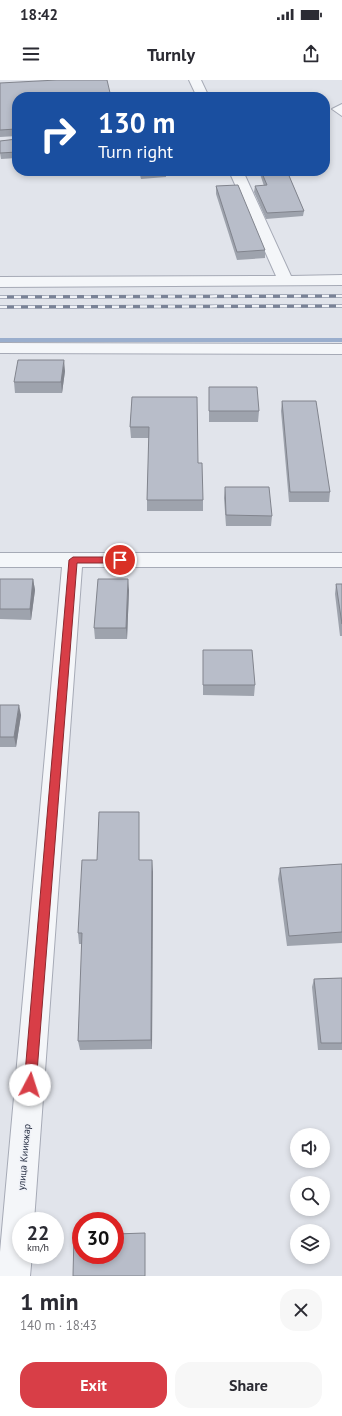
<!DOCTYPE html>
<html lang="en">
<head>
<meta charset="utf-8">
<style>
  body { margin:0; font-family:"PT Sans",sans-serif; background:#f7f7f7; color:#2b2b33; height:100vh; display:flex; flex-direction:column; font-size:15px; white-space:nowrap }
  * { box-sizing:border-box; margin:0 }
  p { font-size:13px; color:#7c7c81 }
  .icon { flex:none; width:22px; height:22px; fill:none; stroke:currentColor; stroke-width:2; stroke-linecap:round; stroke-linejoin:round }
  .map { position:relative; height:1196px; overflow:hidden }
  .drawer { display:flex; flex-direction:column; background:#fff; flex:1 }
  .drawer>* { flex:none }
  .top-card { position:absolute; left:12px; top:12px; width:318px; height:84px; border-radius:16px; box-shadow:0 2px 6px #0003; background:#1a4fa0; color:#fff; overflow:hidden }
  .buttons { position:absolute; left:290px; top:1048px; display:grid; gap:8px }
  .buttons a { display:grid; place-items:center; width:40px; height:40px; border-radius:50%; background:#fff; box-shadow:0 2px 6px #0003; font-size:20px }
  .speed { position:absolute; left:12px; top:1132px; display:flex; gap:8px; font-size:20px; font-weight:700; text-align:center }
  .speed>* { display:grid; place-content:center; width:52px; height:52px; border-radius:50%; background:#fff; box-shadow:0 2px 6px #0003; line-height:1 }
  .speed small { font-size:10px; font-weight:400 }
  .speed .limit { border:6px solid #d22; background:#fff; color:#111 }
  .pin { position:absolute; display:grid; place-items:center; width:34px; height:34px; color:#fff; margin:-17px; border:2px solid #fff; border-radius:50%; box-shadow:0 1px 4px #0007 }
  .me { position:absolute; width:44px; margin:-22px; rotate:5deg; stroke-linejoin:round; filter:drop-shadow(0 0 3px #0008) }
  .turn { display:flex; align-items:center; gap:14px; height:84px; padding:0 20px; font-size:18px }
  .turn .icon { width:52px; height:52px; stroke-width:2.5 }
  .turn b { display:block; font-size:28px; line-height:34px }
  .round { display:grid; place-items:center; flex:none; width:42px; height:42px; border-radius:16px; background:#f7f7f7 }
  .summary { display:flex; align-items:center; justify-content:space-between; height:68px; padding:0 20px }
  h1 { font-size:24px; font-weight:800; line-height:30px }
  .action { display:flex; gap:8px; margin-top:auto; padding:8px 20px }
  .action a { flex:1; height:46px; border-radius:16px; background:#d83e47; color:#fff; font-size:16px; font-weight:800; line-height:46px; text-align:center }
  .action a+a { background:#f7f7f7; color:#2b2b33 }
  .status { display:flex; justify-content:space-between; align-items:center; height:28px; padding:0 20px; background:#fff; direction:ltr }
  .status svg { height:11px; fill:currentColor }
  header { display:flex; justify-content:space-between; align-items:center; height:52px; padding:0 20px; background:#fff; font-size:18px; font-weight:800 }
  .map>svg:first-child { display:block }
  .lines { fill:none; stroke-linecap:round; stroke-linejoin:round }
  .stream { fill:#9aaecd; fill-rule:evenodd }
  .lane-casing { stroke:#a6aab6; stroke-width:2 }
  .street-casing { stroke:#a6aab6; stroke-width:2 }
  .lane { fill:#f4f6f9; fill-rule:evenodd }
  .street { fill:#f4f6f9; fill-rule:evenodd }
  .rail-casing { stroke:#798296; stroke-width:3.5 }
  .rail { stroke:#f1f3f8; stroke-width:2.5; stroke-dasharray:7; stroke-linecap:butt }
  .wall { fill:#9ea3ad }
  .shaded-wall { fill:#81848d }
  .building { fill:#b8bdc9; stroke:#81848d }
  .route { fill:#d83e47; stroke:#8c282e }
  .labels { text-anchor:middle; dominant-baseline:central; stroke-width:3; stroke-linejoin:round; paint-order:stroke }
  .street-label { font-size:10px; fill:#283044; stroke:#f1f3f8 }
</style>
</head>
<body>
<div class="status"><b>18:42</b><svg viewBox="0 0 49 12"><path d="M0 12V9h3v3zM5 12V6h3v6zM10 12V3h3v9zM15 12V0h3v12zM26 1h20v11H26zM47 4h2v5h-2z"/></svg></div>
<header><svg class="icon" aria-label="menu" viewBox="0 0 24 24"><path d="M4 6h16M4 12h16M4 18h16"/></svg>Turnly<svg class="icon" aria-label="share" viewBox="0 0 24 24"><path d="M12 15V3M7 8l5-5 5 5M5 13v7h14v-7"/></svg></header>
<div class="map">
<svg width="342" height="1196" viewBox="0 0 342 1196">
  <rect width="100%" height="100%" fill="#e1e4eb"/>
  <g class="lines">
    <!-- stream -->
    <path class="stream" d="M0 258H342V262H0Z"/>
    <!-- lane casing -->
    <g class="lane-casing">
      <path id="lane" d="M342 24V36L332 29Z"/>
    </g>
    <!-- street casing -->
    <g class="street-casing">
      <path id="street" d="M189 0H201L209 17H197Z
        M229 91H243L291 196 342 195V205L0 207V197L276 196Z
        M0 263 342 264V274L0 273Z
        M0 473H342V487H82L34 1141H21V1175H32L30 1196H0V1172L62 487H0Z"/>
    </g>
    <!-- lane -->
    <use href="#lane" class="lane"/>
    <!-- street -->
    <use href="#street" class="street"/>
    <!-- rail casing -->
    <g class="rail-casing">
      <path id="rail" d="M0 217 342 216
        M0 227 342 226"/>
    </g>
    <!-- rail -->
    <use href="#rail" class="rail"/>
  </g>
  <!-- wall -->
  <path class="wall" d="M0 3 17 17V56L0 57Z
    M17 59V78L1 79 0 73V61Z
    M139 91H166V97L141 99Z
    M259 91H287L304 131 303 136 266 139 254 112 255 106H264Z
    M216 106 265 170V178L237 180 216 114Z
    M65 291 62 313H15L14 302Z
    M209 307 259 331 258 342H209Z
    M132 317 198 383 203 420V431H147V420L149 358H131L130 347Z
    M282 321 330 412 329 422H289L281 331Z
    M225 407 272 436 271 446H226L224 418Z
    M0 499H33L35 510 31 540 0 539Z
    M336 504H342V556H340L335 514Z
    M129 510 127 559H95L94 548Z
    M203 570 255 605 254 616 203 615Z
    M0 625 21 635 16 667H0Z
    M139 732V780L153 792 152 969 80 970 78 961 82 864H79L78 853 97 780Z
    M342 784V863L287 866 278 799 280 788Z
    M342 898V970H318L312 907 314 899Z"/>
  <!-- shaded-wall -->
  <path class="shaded-wall" d="M64 280 65 291 62 313 61 302Z
    M33 499 35 510 31 540 30 529Z
    M128 499 129 510 127 559 126 548Z
    M19 625 21 635 16 667 14 657Z
    M152 780 153 792 152 969 151 960Z"/>
  <!-- building -->
  <path class="building" d="M57 0H107L111 17H17V50L16 49 0 50V3Z
    M17 59V72L0 73V61Z
    M140 91H166L141 93Z
    M261 91H287L304 131 267 133 255 106 267 105Z
    M238 105 265 170 237 172 216 106Z
    M18 280H64L61 302H14Z
    M209 307H257L259 331H209Z
    M132 317H197L198 383H202L203 420H147L149 347H130Z
    M282 321H316L330 412H290Z
    M225 407H269L272 436 226 435Z
    M0 499H33L30 529H0Z
    M98 499H128L126 548H94Z
    M336 504H342V544Z
    M203 570H252L255 605H203Z
    M0 625H19L14 657H0Z
    M99 732H139V780H152L151 960 78 961 82 853H78L82 780H97Z
    M342 784V852L289 856 280 788Z
    M342 898V963H321L314 899Z
    M145 1153V1196H73L74 1155H81V1175H115V1154Z"/>
  <!-- route -->
  <path class="route" d="M73 477H120L124 480 120 483H77L36 1005 34 1009 30 1011 26 1009 24 1005 69 480Z"/>
  <g class="labels">
    <!-- street labels -->
    <g class="street-label">
      <text transform="translate(24 1077) rotate(-85)">улица Киикжар</text>
    </g>
  </g>
</svg>
<div class="buttons">
<a><svg class="icon" aria-label="sound" viewBox="0 0 24 24"><path d="M4 9h4l5-4v14l-5-4H4zM17 9q2 3 0 6"/></svg></a>
<a><svg class="icon" aria-label="search" viewBox="0 0 24 24"><circle cx="10" cy="10" r="6"/><path d="M15 15l6 6"/></svg></a>
<a><svg class="icon" aria-label="layers" viewBox="0 0 24 24"><path d="M12 4l9 5-9 5-9-5zM3 14l9 5 9-5"/></svg></a>
</div>
<div class="speed"><div>22<small>km/h</small></div><div class="limit">30</div></div>
<div class="pin" style="left:120px;top:480px;background:#d93025"><svg class="icon" aria-label="arrive" viewBox="0 0 24 24"><path d="M6 21V4h12l-3 4 3 4H6"/></svg></div>
<svg class="me" style="left:30px;top:1005px" viewBox="-20 -20 40 40"><circle r="19" fill="#fff"/><path d="M0-13L10 11 0 6-10 11z" fill="#d83e47"/></svg>
<div class="top-card">
<div class="turn"><svg class="icon" aria-label="right" viewBox="0 0 24 24"><path d="M7 20v-9h11M14 6l5 5-5 5"/></svg><div><b>130 m</b>Turn right</div></div>
</div>
</div>
<section class="drawer">
<div class="summary"><div><h1>1 min</h1><p>140 m · 18:43</p></div><a class="round"><svg class="icon" aria-label="close" viewBox="0 0 24 24"><path d="M6 6l12 12M18 6L6 18"/></svg></a></div>
<div class="action"><a>Exit</a><a>Share</a></div>
</section>
</body>
</html>
